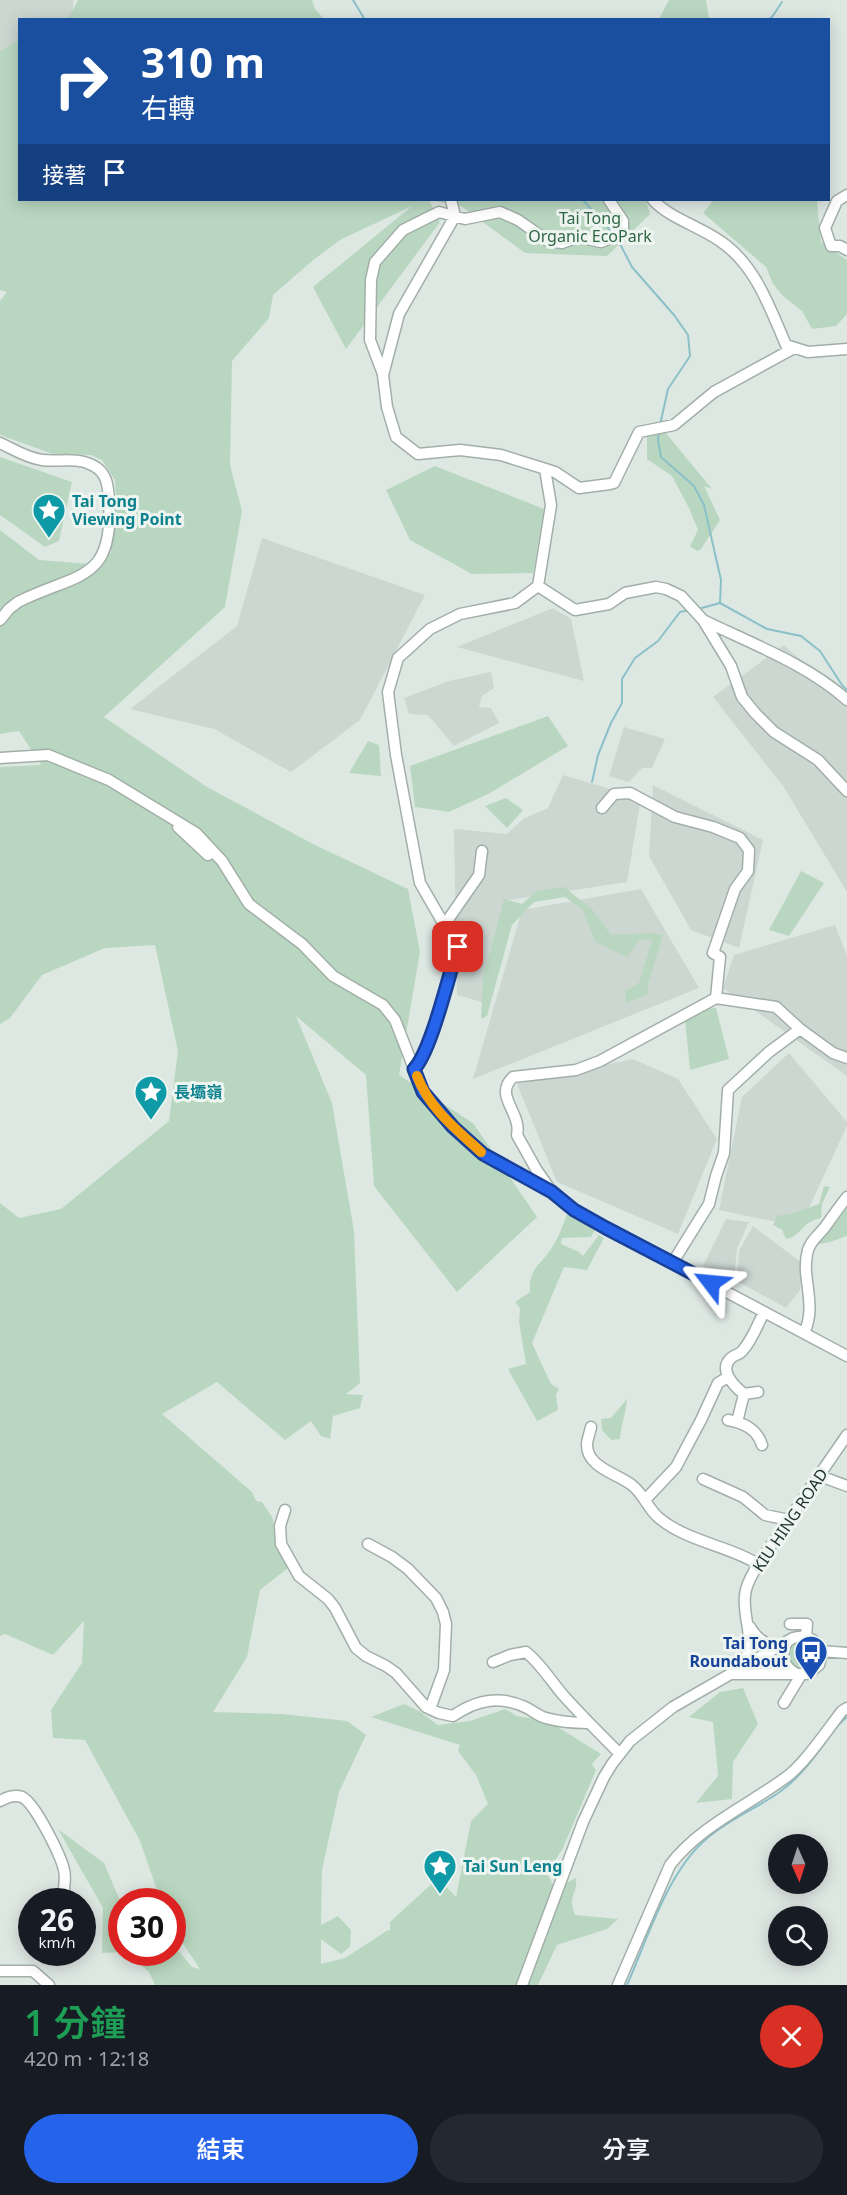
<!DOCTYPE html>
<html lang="zh-TW">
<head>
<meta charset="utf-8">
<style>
  body { margin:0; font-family:"Noto Sans","Noto Sans TC",sans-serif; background:#242831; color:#f1f3f6; height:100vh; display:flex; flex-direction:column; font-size:22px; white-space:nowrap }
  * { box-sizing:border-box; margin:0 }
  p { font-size:20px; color:#9ea1a6 }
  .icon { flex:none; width:33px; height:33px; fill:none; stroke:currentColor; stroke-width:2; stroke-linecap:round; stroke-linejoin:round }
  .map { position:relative; height:1985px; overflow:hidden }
  .drawer { display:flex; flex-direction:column; background:#171b24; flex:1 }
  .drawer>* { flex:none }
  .hud { position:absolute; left:18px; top:18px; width:812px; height:183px; border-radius:0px; box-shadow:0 3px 15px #0003; background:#1a4fa0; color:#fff; overflow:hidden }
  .needle { width:39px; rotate:177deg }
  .controls { position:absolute; left:768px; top:1834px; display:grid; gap:12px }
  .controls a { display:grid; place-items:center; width:60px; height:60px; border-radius:50%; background:#171b24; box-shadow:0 3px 15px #0003; font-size:30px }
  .speed { position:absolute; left:18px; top:1888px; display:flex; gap:12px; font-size:30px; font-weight:700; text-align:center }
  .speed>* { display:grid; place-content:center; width:78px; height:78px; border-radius:50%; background:#171b24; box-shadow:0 3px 15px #0003; line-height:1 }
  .speed small { font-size:15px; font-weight:400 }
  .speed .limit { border:9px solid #d22; background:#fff; color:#111 }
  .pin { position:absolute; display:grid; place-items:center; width:51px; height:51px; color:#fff; margin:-26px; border-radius:12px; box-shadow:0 3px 9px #0006 }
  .me { position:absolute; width:66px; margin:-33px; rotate:299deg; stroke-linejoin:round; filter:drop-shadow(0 0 4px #0008) }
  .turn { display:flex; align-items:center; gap:21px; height:126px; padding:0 24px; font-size:27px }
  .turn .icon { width:78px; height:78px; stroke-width:2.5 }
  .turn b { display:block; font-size:42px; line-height:51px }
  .then { display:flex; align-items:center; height:57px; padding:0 24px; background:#0003; gap:12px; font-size:22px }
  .round { display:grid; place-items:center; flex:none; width:63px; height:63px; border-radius:32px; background:#242831 }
  .summary { display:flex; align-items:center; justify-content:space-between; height:102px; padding:0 24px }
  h1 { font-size:36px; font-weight:600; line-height:45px; color:#1e9e55 }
  .button { display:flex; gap:12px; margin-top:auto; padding:12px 24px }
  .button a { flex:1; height:69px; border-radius:36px; background:#2563eb; color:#fff; font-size:24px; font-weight:600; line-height:69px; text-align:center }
  .button a+a { background:#242831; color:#f1f3f6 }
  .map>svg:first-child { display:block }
  .built { fill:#ccd7d2 }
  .green { fill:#b9d7c0 }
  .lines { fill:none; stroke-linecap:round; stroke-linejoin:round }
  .stream { stroke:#8bc0c8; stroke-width:2 }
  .minor-casing { stroke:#a2afa9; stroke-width:13 }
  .minor { stroke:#fff; stroke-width:10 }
  .route-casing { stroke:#184099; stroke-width:15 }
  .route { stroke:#2563eb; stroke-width:10 }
  .slow { stroke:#f59e0b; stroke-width:10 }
  .labels { text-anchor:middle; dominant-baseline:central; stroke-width:6; stroke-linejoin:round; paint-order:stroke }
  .park-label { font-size:16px; fill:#306744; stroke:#eef5f1 }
  .culture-label { font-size:16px; font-weight:bold; fill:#0d838f; stroke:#eef5f1; text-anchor:start }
  .street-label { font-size:16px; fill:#21352f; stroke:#eef5f1 }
  .transit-label { font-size:16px; font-weight:bold; fill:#164399; stroke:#eef5f1; text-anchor:end }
</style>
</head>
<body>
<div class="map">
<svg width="847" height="1985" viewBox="0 0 847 1985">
  <rect width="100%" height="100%" fill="#dee8e3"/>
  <!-- built -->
  <path class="built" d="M0 0H73V19L20 20 19 111 0 137Z
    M262 538 425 595 360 720 291 772 214 729 130 709 237 626Z
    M553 608 571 619 584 681 457 647Z
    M784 645 847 703V892L783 786 713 697Z
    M491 672 494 688 482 696 479 707 491 708 499 723 454 746 428 715 409 714 404 698 449 681Z
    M624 727 665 739 652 768H642L629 782 609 776Z
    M563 775 641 798 627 882 509 900 485 1003 457 995 454 829 507 834 523 819 548 808Z
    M653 785 763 840 739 948 691 930 649 856Z
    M641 889 699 988 473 1079 522 910Z
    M835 925 847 956V1076L723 988 734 955Z
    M789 1053 847 1122V1126L800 1227 719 1210 742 1097Z
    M633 1059 678 1079 717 1139 678 1234 557 1182 517 1084Z
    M726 1219 749 1222 737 1248 734 1282 703 1266Z
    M753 1226 802 1263 800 1290 786 1308 737 1281 739 1251Z"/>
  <!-- green -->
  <path class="green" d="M78 0H312L315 9 324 19H64L70 16Z
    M669 0H706L709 19H659Z
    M19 41 20 200H646L650 214 607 256 525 253 461 206 429 200 440 222 346 349 313 287 412 206 340 240 312 261 273 295 269 318 232 361 230 465 242 511 225 607 104 717 207 787 315 845 408 889 420 952 399 1075 473 1123 537 1217 457 1292 374 1186 366 1075 296 1016 332 1103 354 1231 360 1383 346 1394 363 1395 360 1408 333 1416 330 1439 321 1436 311 1421 285 1440 217 1382 162 1414 252 1492 256 1501 262 1502 272 1517 288 1568 260 1590 247 1657 213 1712 282 1714 347 1721 366 1735 339 1792 322 1870 321 1925 338 1916 351 1930 350 1947 341 1954 321 1939V1964L345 1958 388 1930 390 1931V1922L438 1878 456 1897 471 1821 488 1804 476 1775 458 1751 460 1745 371 1717 404 1704 419 1711 438 1725 470 1721 505 1709 517 1716 548 1721 601 1754 592 1764 596 1770 563 1848 547 1873 555 1889 576 1878C578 1895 567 1895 575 1915L618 1919 607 1929 557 1945 538 1985H155L149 1972 127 1953H172L173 1944 192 1967 200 1969 173 1929 172 1902H168L157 1890 140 1841 85 1740 53 1738 51 1710 82 1663 84 1621 53 1655 5 1634 0 1636V1203L19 1218 61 1209 169 1121 178 1051 155 945 105 948 42 975 10 1018 0 1024V767L41 765 19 731 0 734V530L39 560 103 565 111 552 116 498 115 480 102 460 91 455 53 454 0 435V301L7 292 0 290V51Z
    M714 200H820L817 202 821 242 847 260V314L836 326 812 329 802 311 782 295 773 284 766 267 703 213Z
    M665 432 712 489 704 486 720 520 701 549 697 551 690 546 698 530 689 508 672 476 647 459V436Z
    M0 457 72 482 59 541 45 547 0 515Z
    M435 466 544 509 533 573 472 574 410 540 386 490Z
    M548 716 568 746 490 793 449 812 415 807 410 766Z
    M368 741 379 745 381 776 349 773Z
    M506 798 523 810 507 828 485 806Z
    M801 871 824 883 789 936 769 930Z
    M564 887 592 909 611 935 651 933 663 935 648 984 649 994 626 1003 625 991 639 983 652 940H639L627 957 595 942 583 910 565 897 534 902 512 925 487 1016 481 1019 483 978 504 899 522 904 537 891Z
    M716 1008 729 1059 690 1070 685 1020 700 1009Z
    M824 1186 830 1187 822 1204 821 1218C801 1222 802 1236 786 1239L782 1230 773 1225 777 1216 794 1213 819 1204Z
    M847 1205V1236L830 1242 816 1245 832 1227 829 1225Z
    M569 1210 583 1221 597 1226 591 1237 562 1238 561 1244 579 1252 583 1256 599 1235 604 1238 587 1270 564 1267 532 1343 551 1384 559 1389 556 1395 558 1410 537 1421 508 1369 526 1364 519 1322 520 1308 515 1302 530 1292C528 1268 542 1264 553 1246 560 1235 564 1221 569 1210Z
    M627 1399C626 1413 621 1425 620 1439L611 1440 602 1430 601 1419 611 1418Z
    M788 1655a14 14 0 1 1 28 0a14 14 0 1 1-28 0Z
    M743 1688 758 1724 733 1762 732 1799 696 1803 718 1776 713 1722 689 1717 720 1692Z
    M58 1829 104 1863 121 1903V1952L102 1953 103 1908Z"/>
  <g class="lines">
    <!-- stream -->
    <path class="stream" d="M353 0 365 20
      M767 20 772 17 782 2
      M583 200 613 233
      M618 240 632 267 674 315 688 335 690 356 668 389 660 425
      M659 431 658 440 661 457 694 486 704 505 721 580 720 603
      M698 609 720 603 767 629 801 636 820 651 842 685 847 690
      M592 782 598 755 611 723 622 703V679L635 658 658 641 680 612 690 610
      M836 1727 847 1717
      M627 1985C647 1940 667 1874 704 1841 727 1820 756 1809 781 1791 801 1776 815 1757 829 1737"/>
    <!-- minor casing -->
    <g class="minor-casing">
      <path id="minor" d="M847 195 837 201 825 228 831 246H840L847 250
        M451 200 455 216 399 314 383 375 387 407 396 437 418 454 460 450 501 455 555 472 579 488 610 484 614 483 639 432 674 425 714 392 794 348
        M653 200C671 219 699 226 720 241 755 264 770 308 786 345L808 352 847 349
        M383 374 370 340 371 280 375 262 403 230 439 212 465 219 500 212 518 220 548 241 562 243 578 237 601 242 623 233V221L609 200
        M0 443C13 449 27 458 42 460 59 462 77 457 92 465 107 472 108 485 109 500 114 583 78 572 18 602L9 609 0 620
        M538 586 575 610 609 604 625 593 656 587 666 589 681 596 703 620 731 666 742 697 755 713 774 732 818 760 847 791
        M703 620C752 644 807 664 847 700
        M0 758 48 755 109 780 196 833 222 861 249 904 302 944 333 976 383 1005 395 1020 423 1092 453 1127 483 1153 552 1192 574 1210 606 1228 847 1356
        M602 808 614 794 630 793 675 817 713 827 740 838 749 850 748 871 735 889 713 953 720 957 716 998
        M178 827 208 855
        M445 924 479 875 482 851
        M414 1069C431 1052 449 974 457 947L420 883 396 755 388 692 398 658 430 629 460 614 515 603 538 586 551 505 545 469
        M550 1189 536 1169 517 1135C522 1112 493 1096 513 1077L576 1070 600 1061 716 998 776 1007 800 1029 833 1053 847 1058
        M673 1262 709 1204 716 1176 724 1153 728 1090 769 1052 800 1029
        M804 1333C818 1304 800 1277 808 1250 811 1240 819 1235 825 1227 832 1217 839 1207 847 1197
        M744 1394C734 1386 718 1370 731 1358 735 1354 740 1355 743 1350 752 1340 758 1324 764 1312
        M728 1420C744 1423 757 1429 762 1445
        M737 1422 744 1394 758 1392
        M591 1427C590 1433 587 1439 587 1445 587 1468 619 1474 633 1486 644 1495 648 1509 659 1518 688 1542 727 1545 758 1564
        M820 1476 847 1486
        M703 1479 743 1497 765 1515 789 1520
        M645 1500 676 1467 701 1420 718 1383 728 1377
        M285 1510 280 1526 281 1544 299 1576 328 1599 335 1608 356 1648 366 1656 386 1666 396 1673 426 1707 439 1713 453 1716C476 1700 499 1695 525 1707 532 1710 538 1716 546 1718 560 1722 574 1723 588 1723
        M368 1544 392 1557 408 1569 436 1598 443 1612 446 1624 444 1670 430 1709
        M790 1624H807L806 1636
        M750 1627C757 1639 766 1646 781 1645
        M788 1641C780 1653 782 1665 795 1673
        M821 1651 847 1653
        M493 1662 510 1655 526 1652C541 1664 551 1681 563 1695 581 1715 600 1734 619 1753
        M740 1668C759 1644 742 1621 745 1595 746 1583 753 1574 758 1564L847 1435
        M784 1703 801 1675
        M0 1801C7 1797 14 1794 22 1797 35 1803 61 1856 64 1870 67 1882 61 1889 66 1902
        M0 1971H33L49 1985
        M522 1985 583 1822 604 1777 612 1764 630 1741 673 1707 793 1638C812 1632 826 1647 819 1665L807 1674H733
        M618 1985 670 1865C700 1826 747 1806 785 1778 803 1766 828 1729 842 1711L847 1708"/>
    </g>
    <!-- minor -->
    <use href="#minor" class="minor"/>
  </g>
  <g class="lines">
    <!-- route casing -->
    <g class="route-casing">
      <path id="route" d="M458 947C449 974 431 1052 414 1069L423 1092 453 1127 483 1154 552 1192 574 1210 606 1228 711 1283"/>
    </g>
    <!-- route -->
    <use href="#route" class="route"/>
    <!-- slow -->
    <path class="slow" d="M417 1076C429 1108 457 1130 481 1152"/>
  </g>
  <!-- icons -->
  <defs>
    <g id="sight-pin" transform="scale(1.725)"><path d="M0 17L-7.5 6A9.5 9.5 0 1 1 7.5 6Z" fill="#0f9aa8" stroke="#eef5f1"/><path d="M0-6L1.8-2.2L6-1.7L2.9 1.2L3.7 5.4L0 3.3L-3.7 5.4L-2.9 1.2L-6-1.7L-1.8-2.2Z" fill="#fff"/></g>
    <g id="bus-pin" transform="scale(1.725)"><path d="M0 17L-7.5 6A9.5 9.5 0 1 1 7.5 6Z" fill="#1a4fb4" stroke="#eef5f1"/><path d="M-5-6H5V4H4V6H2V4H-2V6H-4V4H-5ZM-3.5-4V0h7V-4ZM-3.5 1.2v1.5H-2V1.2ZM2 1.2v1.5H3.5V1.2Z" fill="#fff"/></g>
  </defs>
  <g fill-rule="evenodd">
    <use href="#sight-pin" x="49" y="510"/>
    <use href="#sight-pin" x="151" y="1092"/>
    <use href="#bus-pin" x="811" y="1652"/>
    <use href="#sight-pin" x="440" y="1866"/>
  </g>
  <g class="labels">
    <!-- park labels -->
    <g class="park-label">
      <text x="590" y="218">Tai Tong<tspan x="590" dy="18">Organic EcoPark</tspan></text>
    </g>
    <!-- culture labels -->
    <g class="culture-label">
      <text x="72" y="501">Tai Tong<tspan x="72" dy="18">Viewing Point</tspan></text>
      <text x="174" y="1092">長壩嶺</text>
      <text x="463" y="1866">Tai Sun Leng</text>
    </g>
    <!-- street labels -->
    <g class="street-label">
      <text transform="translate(790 1520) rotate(-56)">KIU HING ROAD</text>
    </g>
    <!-- transit labels -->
    <g class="transit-label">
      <text x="788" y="1643">Tai Tong<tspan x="788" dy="18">Roundabout</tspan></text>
    </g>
  </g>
</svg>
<div class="controls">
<a><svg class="needle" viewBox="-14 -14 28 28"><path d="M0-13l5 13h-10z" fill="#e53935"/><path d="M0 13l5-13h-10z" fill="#9ea1a6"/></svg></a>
<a><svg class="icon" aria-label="search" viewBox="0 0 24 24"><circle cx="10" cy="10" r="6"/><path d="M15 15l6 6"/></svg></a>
</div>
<div class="speed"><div>26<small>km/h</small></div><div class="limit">30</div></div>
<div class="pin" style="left:458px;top:947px;background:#d93025"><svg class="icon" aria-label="arrive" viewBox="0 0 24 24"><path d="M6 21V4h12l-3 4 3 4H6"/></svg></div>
<svg class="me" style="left:711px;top:1283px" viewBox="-20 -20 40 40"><path d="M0-17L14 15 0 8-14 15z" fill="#2563eb" stroke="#fff" stroke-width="4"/></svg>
<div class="hud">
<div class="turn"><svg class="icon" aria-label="right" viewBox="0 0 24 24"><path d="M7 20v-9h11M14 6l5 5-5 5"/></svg><div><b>310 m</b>右轉</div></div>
<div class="then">接著<svg class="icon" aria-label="arrive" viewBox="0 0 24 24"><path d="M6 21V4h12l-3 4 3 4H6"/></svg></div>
</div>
</div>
<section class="drawer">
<div class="summary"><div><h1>1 分鐘</h1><p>420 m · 12:18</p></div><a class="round" style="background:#d93025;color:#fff"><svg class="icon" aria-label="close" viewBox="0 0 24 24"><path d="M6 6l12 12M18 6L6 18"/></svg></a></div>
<div class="button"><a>結束</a><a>分享</a></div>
</section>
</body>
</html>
